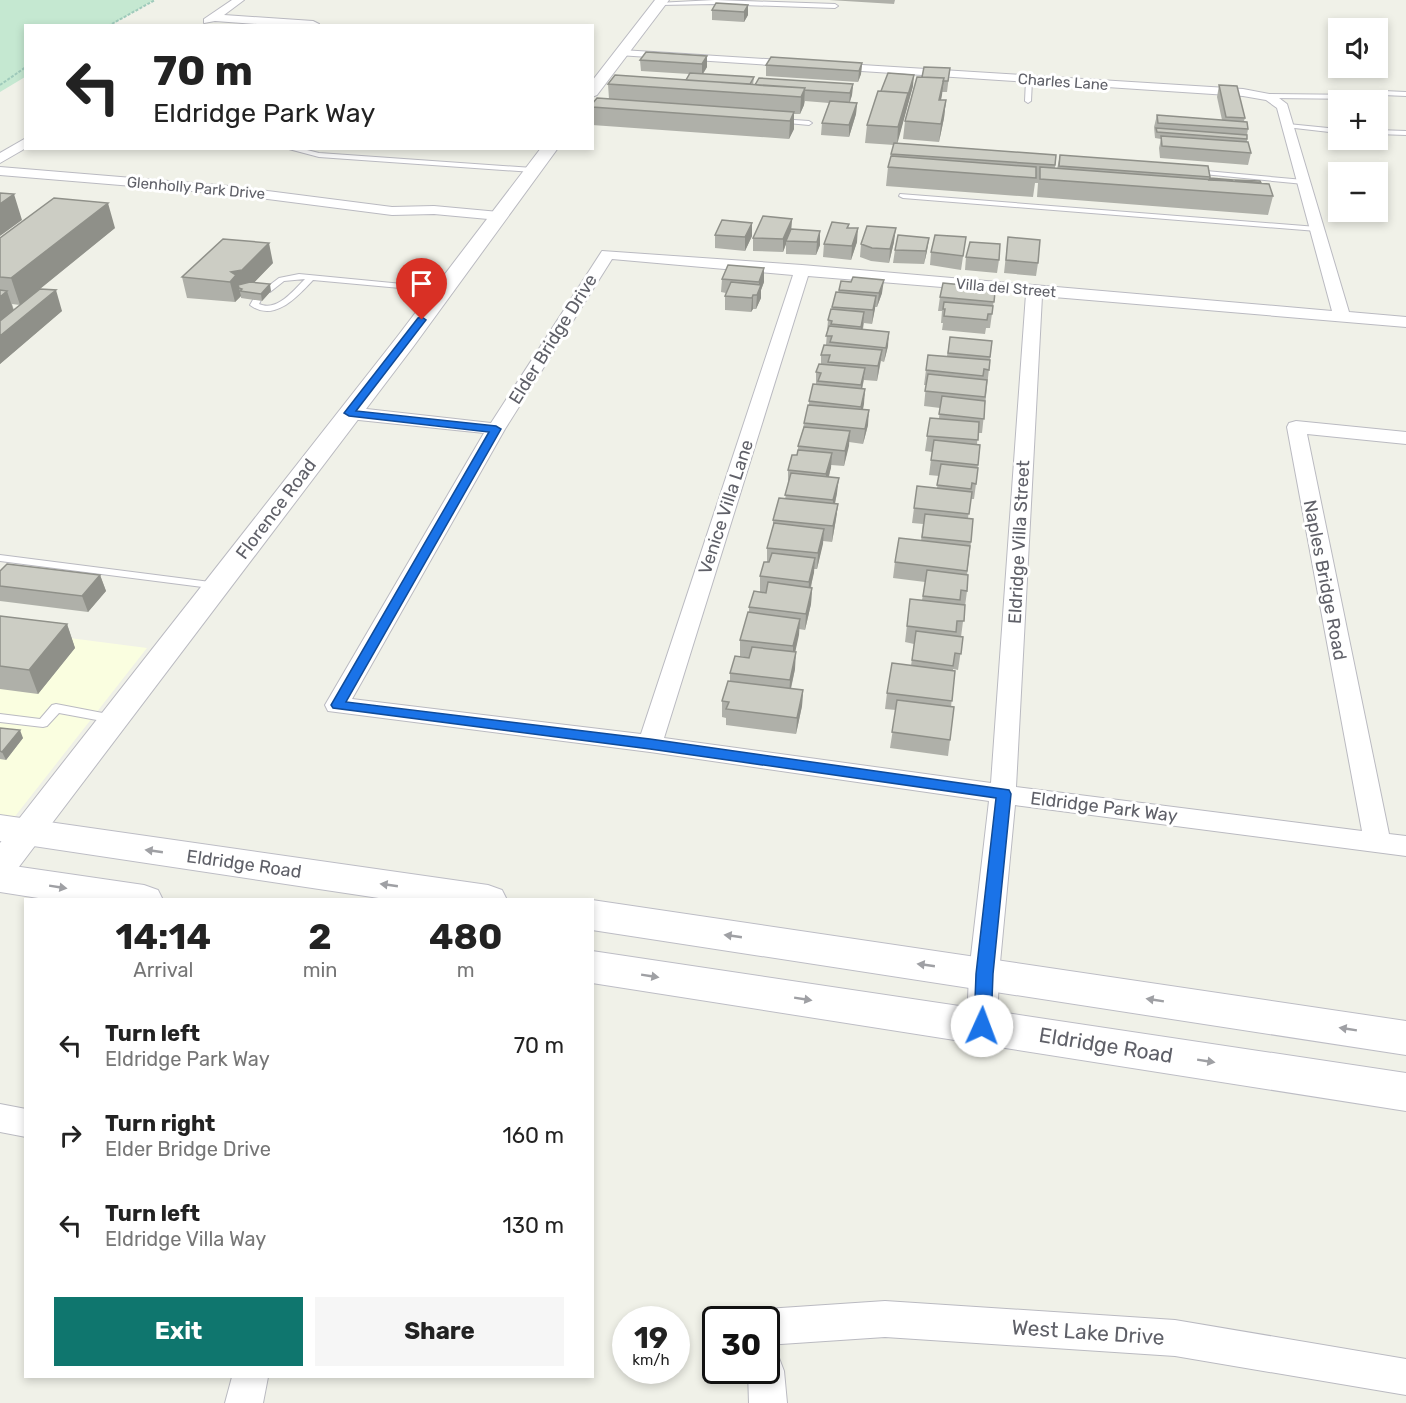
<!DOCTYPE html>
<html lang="en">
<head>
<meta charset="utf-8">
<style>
  body { margin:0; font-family:Rubik,sans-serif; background:#f6f6f6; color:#222; height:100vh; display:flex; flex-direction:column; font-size:22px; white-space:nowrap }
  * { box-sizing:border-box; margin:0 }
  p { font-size:20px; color:#767676 }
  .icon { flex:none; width:33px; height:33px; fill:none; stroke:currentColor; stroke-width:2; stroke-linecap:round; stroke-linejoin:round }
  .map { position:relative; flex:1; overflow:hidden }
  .sheet { position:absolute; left:24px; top:898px; width:570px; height:480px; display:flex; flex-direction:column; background:#fff; border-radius:0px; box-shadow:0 3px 9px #0003 }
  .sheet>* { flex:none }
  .hud { position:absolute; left:24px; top:24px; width:570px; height:126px; border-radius:0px; box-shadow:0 3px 9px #0003; background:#fff; color:#222; overflow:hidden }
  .tools { position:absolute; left:1328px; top:18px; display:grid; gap:12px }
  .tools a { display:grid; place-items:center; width:60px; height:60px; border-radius:0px; background:#fff; box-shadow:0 3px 9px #0003; font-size:30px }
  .speed { position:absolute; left:612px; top:1306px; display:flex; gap:12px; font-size:30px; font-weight:700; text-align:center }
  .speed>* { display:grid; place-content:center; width:78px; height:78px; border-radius:50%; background:#fff; box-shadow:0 3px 9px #0003; line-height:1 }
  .speed small { font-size:15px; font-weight:400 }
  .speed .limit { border:3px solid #111; border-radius:9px; background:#fff; color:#111 }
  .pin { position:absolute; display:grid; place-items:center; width:51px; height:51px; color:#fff; margin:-62px -26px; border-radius:50% 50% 50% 0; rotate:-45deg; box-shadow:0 0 6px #0007 }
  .pin .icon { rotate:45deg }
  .me { position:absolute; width:66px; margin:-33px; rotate:2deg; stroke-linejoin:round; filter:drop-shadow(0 0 4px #0008) }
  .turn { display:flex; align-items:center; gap:21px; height:126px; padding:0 30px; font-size:27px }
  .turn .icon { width:78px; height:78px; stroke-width:2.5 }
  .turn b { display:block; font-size:42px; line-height:51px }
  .eta { display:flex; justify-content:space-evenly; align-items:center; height:102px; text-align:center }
  .eta b { font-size:36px; font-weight:700; line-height:42px }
  .cta { display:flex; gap:12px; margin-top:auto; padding:12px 30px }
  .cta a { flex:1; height:69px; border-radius:0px; background:#0f766e; color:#fff; font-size:24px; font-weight:700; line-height:69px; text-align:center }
  .cta a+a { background:#f6f6f6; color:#222 }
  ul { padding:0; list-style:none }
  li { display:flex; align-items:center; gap:18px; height:90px; padding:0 30px }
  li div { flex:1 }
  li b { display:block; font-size:22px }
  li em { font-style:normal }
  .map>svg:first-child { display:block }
  .commercial { fill:#fafee0 }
  .green { fill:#c5e8d1 }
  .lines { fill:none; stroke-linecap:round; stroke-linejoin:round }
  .service-casing { stroke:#babac1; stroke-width:2 }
  .minor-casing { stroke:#babac1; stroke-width:2 }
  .tertiary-casing { stroke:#babac1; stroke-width:2 }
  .secondary-casing { stroke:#bdbdc5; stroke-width:2 }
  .path { stroke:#9fcabb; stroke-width:2; stroke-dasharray:3 1.5; stroke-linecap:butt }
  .service { fill:#fff; fill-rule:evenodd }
  .minor { fill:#fff; fill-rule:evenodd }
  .tertiary { fill:#fff; fill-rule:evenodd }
  .secondary { fill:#fff; fill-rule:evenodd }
  .wall { fill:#afb0a9; fill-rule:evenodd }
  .shaded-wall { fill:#8f9089 }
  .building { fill:#cccdc4; stroke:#8f9089; stroke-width:1.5 }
  .oneway { fill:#9fa0a4 }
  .route { fill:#1a73e8; stroke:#114b97; stroke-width:1.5 }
  .labels { text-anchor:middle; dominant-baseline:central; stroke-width:6; stroke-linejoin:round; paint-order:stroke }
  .far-street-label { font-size:15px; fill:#5f6068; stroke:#fff }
  .street-label { font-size:18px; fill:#5f6068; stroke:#fff }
  .near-street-label { font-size:21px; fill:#5f6068; stroke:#fff }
</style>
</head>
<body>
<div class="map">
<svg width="1406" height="1403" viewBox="0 0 1406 1403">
  <rect width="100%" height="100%" fill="#f0f1e8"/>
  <!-- commercial -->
  <path class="commercial" d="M0 629 147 648 13 819 0 817Z"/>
  <!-- green -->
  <path class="green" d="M0 0H154L111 25 26 26 25 77 0 92Z"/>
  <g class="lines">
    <!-- service casing -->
    <g class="service-casing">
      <path id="service" d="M715 0 835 4 838 6 835 8 715 4 660 5 657 3Z
        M1029 78 1032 80 1031 101 1028 103 1025 101 1026 80Z
        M1383 91 1406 92V96L1383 95 1363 99 1262 98 1259 96 1262 94 1363 95Z
        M779 119 809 121 812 123 809 125 777 122 776 121Z
        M1288 124 1338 129V133L1286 127V125Z
        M1377 130 1406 131V135L1377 134Z
        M285 148H299L319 153 533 168 536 170 533 172 319 157Z
        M1195 170 1304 180 1308 182 1304 184 1193 173V171Z
        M900 194 1317 227 1321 229 1317 231 903 198 899 196Z
        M299 274 444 288 448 290 444 292 313 280C297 297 274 323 250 305L254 298H257L261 300 259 304C277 312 293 291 305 279L284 281 270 292 263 290 279 278Z
        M0 555 218 583 223 586 218 589 0 561Z
        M56 704 113 715 119 719 113 723 59 713 47 726 43 727 0 722V714L40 719 52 705Z"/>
    </g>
    <!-- minor casing -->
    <g class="minor-casing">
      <path id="minor" d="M232 0H244L224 15 313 21 319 24 283 26 215 21 204 23V19Z
        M622 50 1243 89 1275 95 1287 104 1349 312 1406 317V327L1042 296 1016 787 1362 831 1287 427 1289 423 1296 421 1406 432V444L1307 434 1389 834 1406 836V856L1015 805 999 973 997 1026 993 1035 982 1038 971 1035 967 1026 969 973 989 801 650 752 328 711 325 705 484 433 349 419 342 417 340 413 342 409 349 407 491 423 602 251 802 265 1332 311 1277 108 1266 100 1243 96 618 55 616 53ZM612 259 793 275 641 734 352 699 505 429ZM808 276 1026 294 991 783 664 738Z
        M26 138V148L0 163V153Z
        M0 167 229 186 392 207 434 206 499 212 506 216 499 220 434 214 392 215 229 194 0 175Z
        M0 1104 26 1109V1137L0 1132Z
        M885 1301 1175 1320 1406 1359V1395L1175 1356 885 1337 766 1345V1320H751L753 1315 766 1309Z
        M766 1353 779 1358 784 1371 787 1403H749L748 1371H766Z
        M232 1377H268L263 1403H225Z"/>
    </g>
    <!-- tertiary casing -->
    <g class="tertiary-casing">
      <path id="tertiary" d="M655 0H669L597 95 592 97V81Z
        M541 148H558L413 347 12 876 0 880V843L397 337Z"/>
    </g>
    <!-- secondary casing -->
    <g class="secondary-casing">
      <path id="secondary" d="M0 815 488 885 502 890 507 900H392L0 841Z
        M0 864 144 885 158 890 163 900H51L0 892Z
        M592 900 1406 1021V1055L592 930Z
        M592 951 1406 1073V1111L592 983Z"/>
    </g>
    <!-- path -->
    <path class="path" d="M108 26 155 0
      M0 85 26 67"/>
    <!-- service -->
    <use href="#service" class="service"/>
    <!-- minor -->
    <use href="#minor" class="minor"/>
    <!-- tertiary -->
    <use href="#tertiary" class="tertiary"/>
    <!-- secondary -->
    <use href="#secondary" class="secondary"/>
  </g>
  <!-- wall -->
  <path class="wall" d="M829 0H895L894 4Z
    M748 5V15L744 22 712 20V10Z
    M707 56V67L703 74 754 77 753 85 853 84 852 95 850 102 857 103 856 114 849 137 821 135 822 123 829 103 805 101 804 105 800 114H794V129L789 139 592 125V104L609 99 608 84 686 80 689 74 641 71 640 60Z
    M862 63 861 74 858 82 766 76V65Z
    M950 68 947 92H942L941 100H946L944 118 939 142 903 139 905 121 922 77Z
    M1219 85 1245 118 1244 121 1248 129 1247 135V142L1251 153 1248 165 1160 158 1159 148 1161 139 1155 138 1154 127 1157 115 1222 120 1217 97Z
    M913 86 897 143 1056 155 1055 168 1057 169 1060 155 1210 177V178L1235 181V180L1261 183 1273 196 1268 215 1037 197 1038 183H1035L1033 197 886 186 888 167 894 145 865 143 867 125 881 91Z
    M792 219 791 229 820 231V245L816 255 786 254V244L783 252 753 251V238Z
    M849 224 848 228 857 242 851 260 823 257 824 244Z
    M115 228 40 289 62 311 0 364V238ZM12 304 20 305 14 310Z
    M715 235 752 236 745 251 715 248Z
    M966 237 961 270 930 265 931 252Z
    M1008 237 1038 263 1036 276 1004 273Z
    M894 242 889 263 871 261 860 257 861 244Z
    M895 250 927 251 924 264 893 263Z
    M966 257 999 260 997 273 965 270Z
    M273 263 254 282 271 291 262 301 241 298V295V296L235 302 187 298 182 277Z
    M722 279 764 282 761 290V298L756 309H753L751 312 725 310V296L726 293 721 292Z
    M839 290 882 293 877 307H875L872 324 864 323 863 329 888 346 884 362 881 361 877 381 864 380 862 389H865L863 410 868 425 863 444 849 442 844 466 831 465 829 477 837 493 835 504H838L836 519 832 542 823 541 817 569H814L811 588H812L811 604 805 630 799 629 795 652V669L791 689 803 690 802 706 796 734 726 725V718L722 717V701L730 681V673L749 658 740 656V640L749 612V607L760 591V576L767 562V548L773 530V520L785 499 788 485V470L798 452V446L803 429 804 423 809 405V401L816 385V372L821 364V355L826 345 828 320Z
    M992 292H995L990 328H986L985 334 942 330 943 323H941L942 311H938L940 297Z
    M950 337 992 341 982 433H978L977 444 980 445 976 484 974 499H971L968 518 971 542 967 575V591L961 637H963L958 670 953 669V671H955L951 707 950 740 948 756 890 748 896 710 885 709 887 693 911 666 914 644 905 642 910 599 922 600 925 582 893 578 895 562 921 541 923 524 912 523 914 508 937 488 939 476 929 475 932 452 925 451 930 418H939L940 408 924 406 926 385H924L926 370 947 356Z
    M0 571 100 575 106 591 88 612 0 601Z
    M0 616 67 624 75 648 38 694 0 689Z
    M0 728 23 738 6 760 0 759Z"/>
  <!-- shaded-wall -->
  <path class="shaded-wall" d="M748 5V15L744 22V12Z
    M707 56V67L702 75V64Z
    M862 63 861 74 858 82 859 71Z
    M914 75 913 86 897 145 898 127Z
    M944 78 942 95 937 117 939 100Z
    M853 84 852 95 849 104 850 93Z
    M805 88 804 105 800 114 801 97Z
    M946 100 944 118 939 142 941 124Z
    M857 103 856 114 849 137V125Z
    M794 112V129L789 139 790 121Z
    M14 194 22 220 0 236V204Z
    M108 203 115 228 20 305 11 278Z
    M792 219 791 232 786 241V244L783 252V239Z
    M752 223V236L745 251V237Z
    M858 228 857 242 851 260 852 246Z
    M896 228 894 242 889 263 890 249Z
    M820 231V245L816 255 817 242Z
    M929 238 927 251 924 264 926 251Z
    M269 243 273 263 246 291 239 288 241 296 235 302 230 282 231 272Z
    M764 268V282L761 290V298L756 309 757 295 759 289V282Z
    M884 280 882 293 877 307 879 293Z
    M270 284 271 291 262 301 261 294Z
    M56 290 62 311 0 364V336Z
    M7 291 16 318 0 331V297Z
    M753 295V309L751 312 752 298Z
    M876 296 875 309 872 324 873 310Z
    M864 312 863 326 860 341 861 327Z
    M889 332 888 346 884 362 886 348Z
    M882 350 880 364 877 381 878 366Z
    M865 368 863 383 860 400 861 385Z
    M865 389 864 404 860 422 861 407Z
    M869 410 868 425 863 444 865 429Z
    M850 431 849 446 844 466 845 451Z
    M832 453 831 468 825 489 826 474Z
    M839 478 837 493 832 516 833 500Z
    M838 504 836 519 832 542 833 526Z
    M824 529 823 544 817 569 818 553Z
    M815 558 814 573 808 597 809 582Z
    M100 575 106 591 88 612 82 596Z
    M812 588 811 604 805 630 806 614Z
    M800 619 799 635 793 662V646Z
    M67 624 75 648 38 694 29 670Z
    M796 652 795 669 789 696 790 680Z
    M803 690 802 706 796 734 797 718Z
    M20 730 23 738 6 760 2 752Z"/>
  <!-- building -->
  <path class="building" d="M716 3 748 5 744 12 712 10Z
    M646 52 707 56 702 64 640 60Z
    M771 57 862 63 859 71 766 65Z
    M924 67 950 68 948 81H943L944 78 922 77Z
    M690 73 754 77 750 84 686 80Z
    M888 73 914 75 908 95V93L881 91Z
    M615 75 805 88 801 97 608 84Z
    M917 77 944 78 939 100H946L941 124 905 121Z
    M759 78 853 84 850 93 804 90 805 88 755 85Z
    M1219 85 1237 86 1245 118 1226 117Z
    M878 91 908 93 898 127 867 125Z
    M597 98 794 112 790 121 592 107V104Z
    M830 101 857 103 849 125 822 123Z
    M1157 115 1247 122 1248 129 1158 123Z
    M1156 128 1247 135V139L1157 132Z
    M1161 136 1248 142 1251 153 1162 146Z
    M894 143 1056 155 1055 165 891 154Z
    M1060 155 1208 166 1210 177 1059 166Z
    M891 156 1036 167V178L888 167Z
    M1040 167 1269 184 1273 196 1040 179Z
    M1210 178 1233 180V181L1209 180Z
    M1235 180 1260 181 1261 183 1236 181Z
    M0 193 14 194 0 204Z
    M54 198 108 203 11 278 0 277V238Z
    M763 216 792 219 783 239 753 238Z
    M722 220 752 223 745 237 715 235Z
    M832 222 849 224 847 228H858L852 246 824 244Z
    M867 226 896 228 890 249 872 248 861 244Z
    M791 229 820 231 817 242 786 241Z
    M898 235 929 238 926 251 895 250Z
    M935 235 966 237 963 256 931 252Z
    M1008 237 1040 240 1038 263 1006 260Z
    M223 239 269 243 242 270 231 272 236 275 230 282 182 277Z
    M970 242 1000 244 999 260 966 257Z
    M728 265 764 268 759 282 722 279Z
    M853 277 884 280 879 293 839 290 841 281 851 282Z
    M250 282 270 284 261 294 240 291 242 289 239 288 238 285Z
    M731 282 761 285 757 295H753L752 298 725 296Z
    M943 283 993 288 992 292H995L994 302 940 297Z
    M40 289 56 290 0 336V321Z
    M0 290 7 291 0 297Z
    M836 292 876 296 873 310 832 307Z
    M944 302 993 306 992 314H988L987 320 944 316 945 309H943Z
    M831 309 864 312 861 327 831 324 832 321 828 320Z
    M829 326 889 332 886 348 830 342 832 336H826Z
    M950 337 992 341 990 357 948 353Z
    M824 345 882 350 878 366 828 362 830 355H821Z
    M928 355 990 360 989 370 984 369 983 376 926 370Z
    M819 364 865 368 861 385 818 381 821 373 816 372Z
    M928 374 987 380 985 397 925 391Z
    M813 384 865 389 861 407 809 401Z
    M942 396 985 401 984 419 939 414Z
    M808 405 869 410 865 429 804 423Z
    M930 418 979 422 978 440 927 436Z
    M804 427 850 431 845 451 798 446Z
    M934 440 980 445 978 465 931 460Z
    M798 450 832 453 826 474 788 470 792 455H797Z
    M941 464 978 468 976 484 972 483 971 489 937 485Z
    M791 473 839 478 833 500 785 495Z
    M917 486 972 492 969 514 914 508Z
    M779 498 838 504 833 526 773 520Z
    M925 514 973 519 971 542 922 537Z
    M774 523 824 529 818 553 767 548Z
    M899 538 970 546 967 571 895 562Z
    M772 553 815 558 809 582 760 576 764 562H769Z
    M7 564 100 575 82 596 0 586V571Z
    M927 570 968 575 967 591 961 590 960 600 923 596Z
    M768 582 812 588 806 614 749 607 754 591 766 593Z
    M910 599 965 605 964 621H957L956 632 907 626Z
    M748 612 800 619 793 646 740 640Z
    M0 616 67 624 29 670 0 666Z
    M916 631 963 637 961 654 955 653 953 666 912 660Z
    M752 647 796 652 790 680 730 673 735 656 749 658Z
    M892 663 955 671 952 701 887 693Z
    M728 681 803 690 797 718 726 709 729 702 722 701Z
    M897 700 954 707 950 740 892 732Z
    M0 728 20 730 2 752 0 751Z"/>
  <!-- one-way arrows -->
  <defs><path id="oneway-solid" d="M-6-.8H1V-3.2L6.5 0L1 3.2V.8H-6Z" transform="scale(1.5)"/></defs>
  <g class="oneway">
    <use href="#oneway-solid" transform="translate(154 851) rotate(-172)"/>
    <use href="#oneway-solid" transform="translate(389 885) rotate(-172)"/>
    <use href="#oneway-solid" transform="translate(58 887) rotate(9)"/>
    <use href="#oneway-solid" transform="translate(733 936) rotate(-172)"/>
    <use href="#oneway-solid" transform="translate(926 965) rotate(-172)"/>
    <use href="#oneway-solid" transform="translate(650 976) rotate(9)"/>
    <use href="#oneway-solid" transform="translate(803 999) rotate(9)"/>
    <use href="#oneway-solid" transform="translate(1155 1000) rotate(-171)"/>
    <use href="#oneway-solid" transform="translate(1348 1029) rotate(-171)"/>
    <use href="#oneway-solid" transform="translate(1206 1061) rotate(9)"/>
  </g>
  <!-- route -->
  <path class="route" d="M422 317 426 320 356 411 496 426 501 429 346 702 650 739 1009 790 1011 794 993 974 991 1026 988 1031 982 1033 976 1031 974 1026 976 974 996 798 650 749 333 708 331 705 489 432 349 416 344 413 418 318Z"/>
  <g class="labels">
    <!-- far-street labels -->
    <g class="far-street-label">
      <text transform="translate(1063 82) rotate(4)">Charles Lane</text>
      <text transform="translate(196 188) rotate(5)">Glenholly Park Drive</text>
      <text transform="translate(1006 288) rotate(5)">Villa del Street</text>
    </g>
    <!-- street labels -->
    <g class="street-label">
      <text transform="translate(553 339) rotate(-58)">Elder Bridge Drive</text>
      <text transform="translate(726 507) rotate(-72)">Venice Villa Lane</text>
      <text transform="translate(276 509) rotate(-53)">Florence Road</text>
      <text transform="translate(1019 542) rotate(-87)">Eldridge Villa Street</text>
      <text transform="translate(1325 580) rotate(79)">Naples Bridge Road</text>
      <text transform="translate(1104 807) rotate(7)">Eldridge Park Way</text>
      <text transform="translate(244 864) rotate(8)">Eldridge Road</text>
    </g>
    <!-- near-street labels -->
    <g class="near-street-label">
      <text transform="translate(1106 1045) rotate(9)">Eldridge Road</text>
      <text transform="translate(1088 1332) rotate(4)">West Lake Drive</text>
    </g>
  </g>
</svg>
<div class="tools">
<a><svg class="icon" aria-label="sound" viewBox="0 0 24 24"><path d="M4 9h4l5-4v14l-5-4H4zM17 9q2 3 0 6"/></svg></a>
<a>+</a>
<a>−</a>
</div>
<div class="speed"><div>19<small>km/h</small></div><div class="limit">30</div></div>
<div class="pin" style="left:422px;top:320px;background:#d93025"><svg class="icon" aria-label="arrive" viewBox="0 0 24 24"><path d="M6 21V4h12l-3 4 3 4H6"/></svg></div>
<svg class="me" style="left:982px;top:1026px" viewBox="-20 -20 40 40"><circle r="19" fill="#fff"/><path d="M0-13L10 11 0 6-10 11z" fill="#1a73e8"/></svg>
<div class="hud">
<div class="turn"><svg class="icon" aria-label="left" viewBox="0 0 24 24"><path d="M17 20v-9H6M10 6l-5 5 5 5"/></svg><div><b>70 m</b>Eldridge Park Way</div></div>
</div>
<section class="sheet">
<div class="eta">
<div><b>14:14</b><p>Arrival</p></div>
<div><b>2</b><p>min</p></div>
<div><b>480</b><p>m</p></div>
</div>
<ul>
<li><svg class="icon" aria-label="left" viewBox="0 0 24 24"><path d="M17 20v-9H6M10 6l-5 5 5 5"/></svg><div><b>Turn left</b><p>Eldridge Park Way</p></div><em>70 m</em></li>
<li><svg class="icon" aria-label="right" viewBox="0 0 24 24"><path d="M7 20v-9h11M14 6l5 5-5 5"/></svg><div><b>Turn right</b><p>Elder Bridge Drive</p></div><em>160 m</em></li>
<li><svg class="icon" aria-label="left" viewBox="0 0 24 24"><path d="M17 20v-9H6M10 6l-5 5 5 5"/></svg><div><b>Turn left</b><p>Eldridge Villa Way</p></div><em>130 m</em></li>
</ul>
<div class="cta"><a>Exit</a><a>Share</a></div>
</section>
</div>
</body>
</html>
